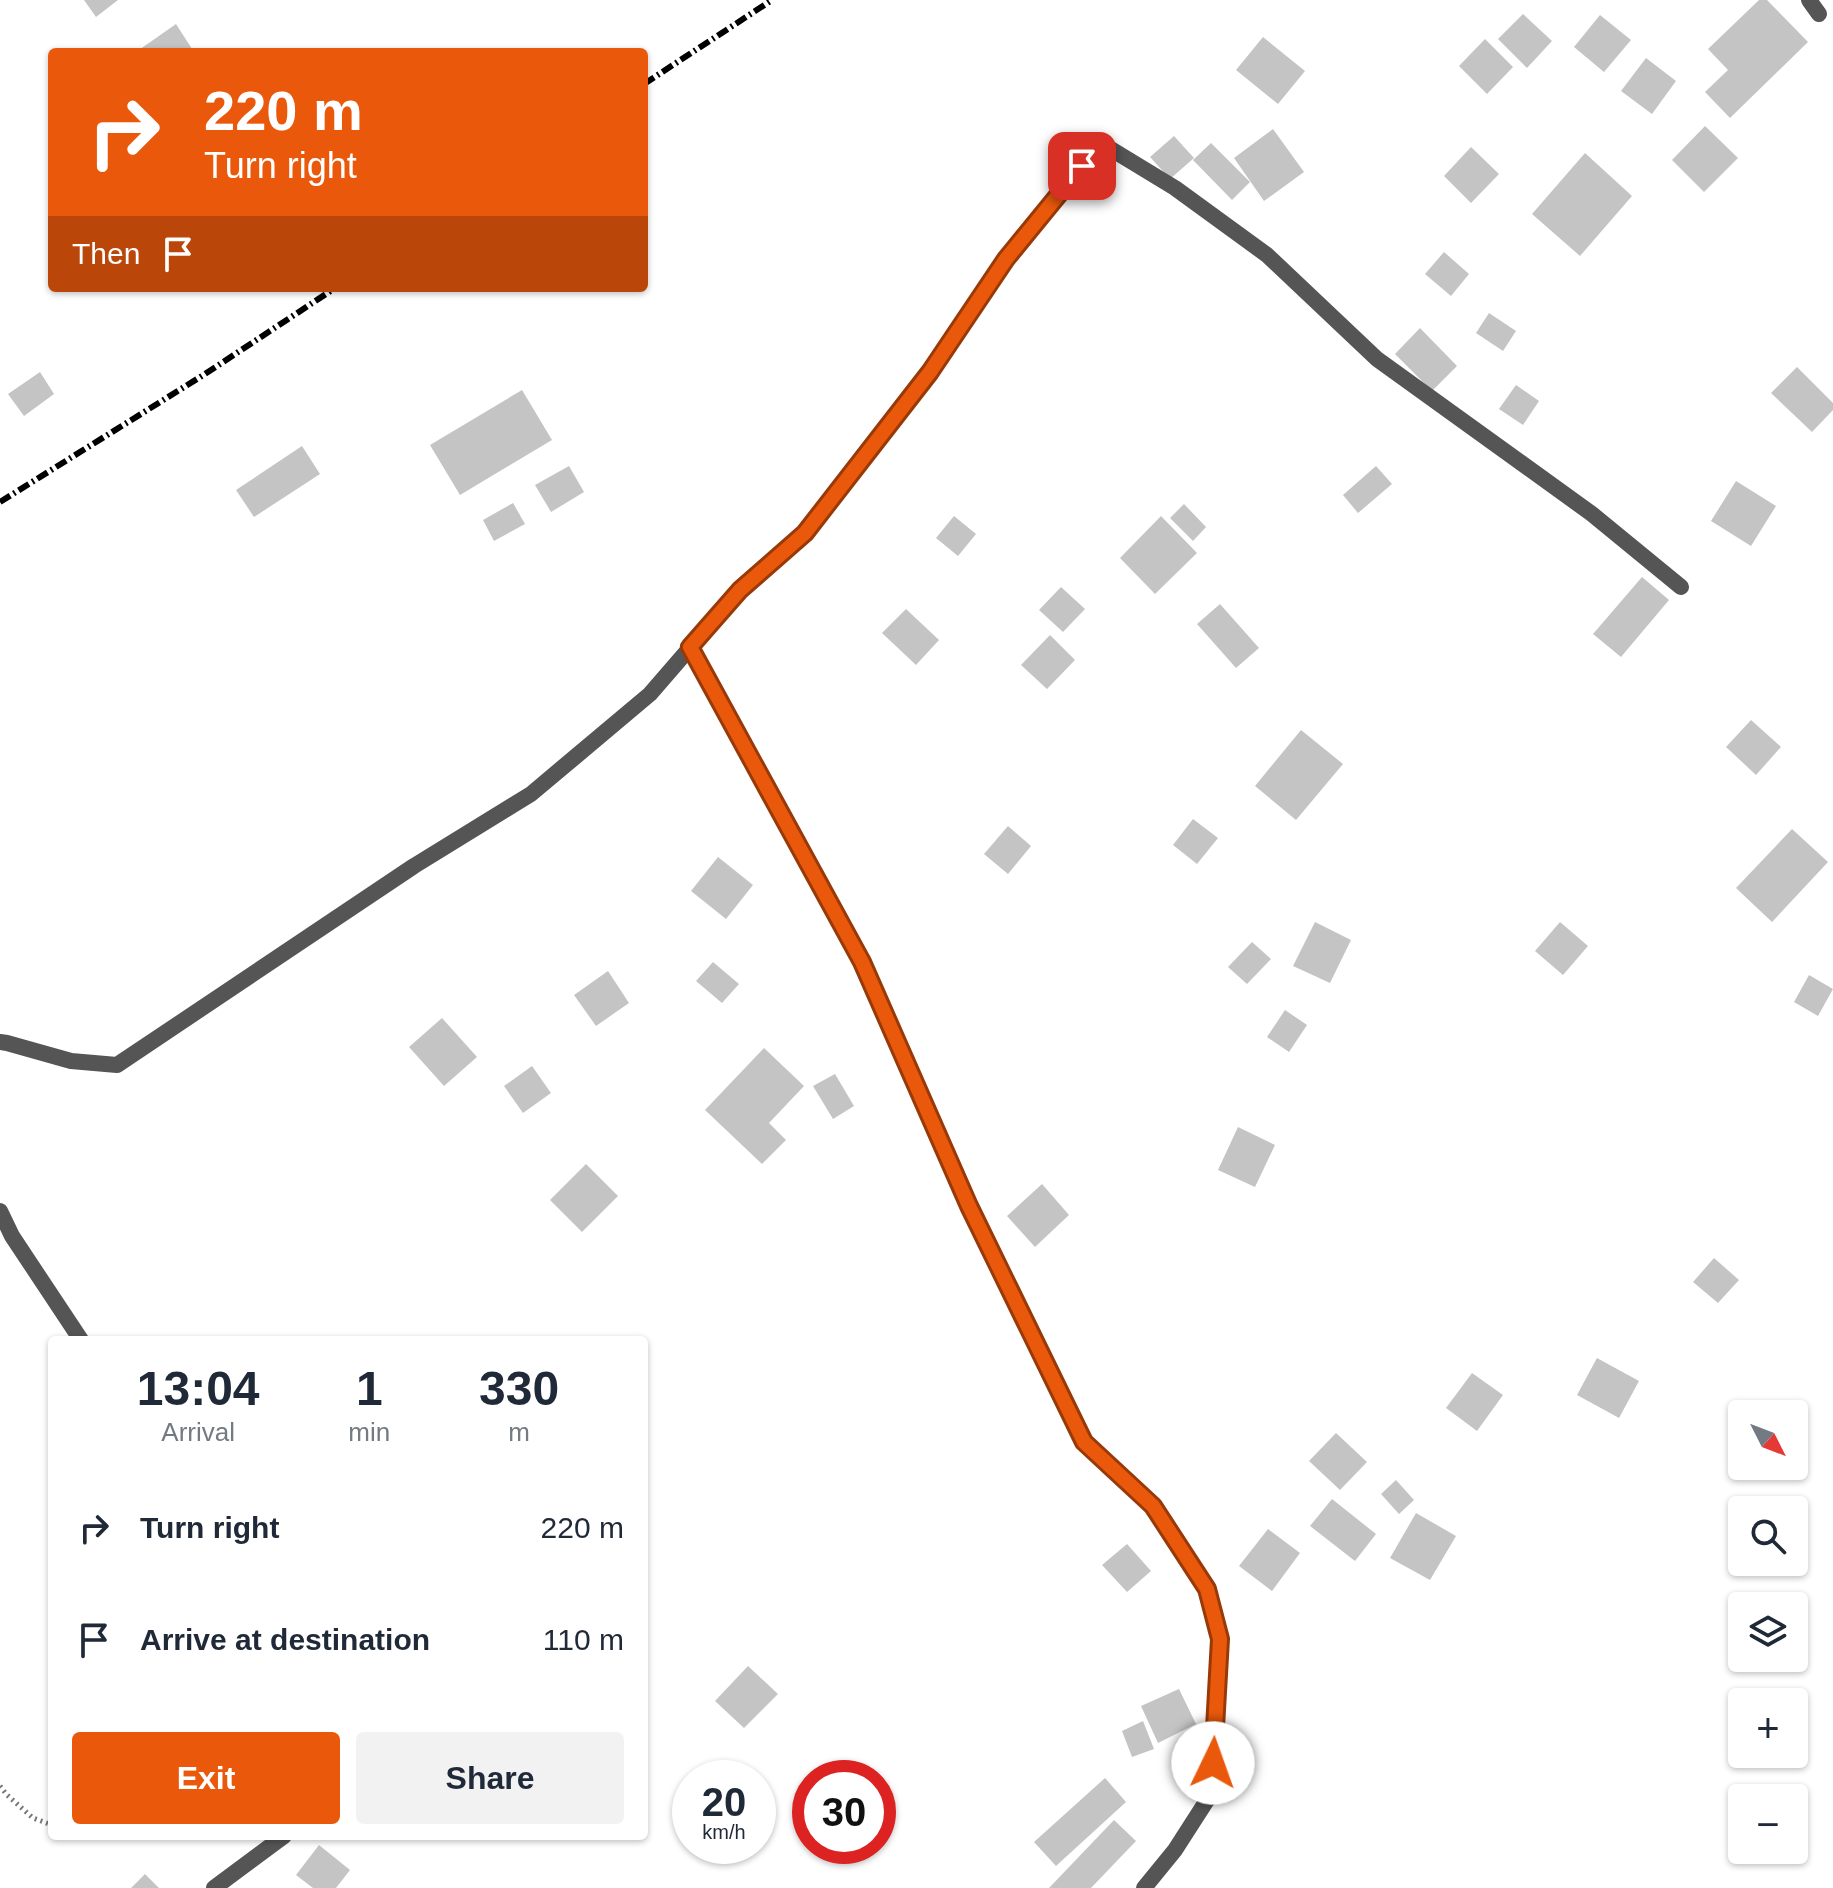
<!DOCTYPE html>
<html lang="en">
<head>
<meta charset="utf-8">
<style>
  body { margin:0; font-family:Arial,sans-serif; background:#f2f2f3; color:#1f2937; height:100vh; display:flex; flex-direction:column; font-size:30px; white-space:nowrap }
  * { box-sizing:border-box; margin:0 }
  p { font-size:26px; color:#747a83 }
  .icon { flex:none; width:44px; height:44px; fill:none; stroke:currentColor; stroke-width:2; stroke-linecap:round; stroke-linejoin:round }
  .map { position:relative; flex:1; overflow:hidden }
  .panel { position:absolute; left:48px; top:1336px; width:600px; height:504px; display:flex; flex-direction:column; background:#fff; border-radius:8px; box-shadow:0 2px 6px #0004 }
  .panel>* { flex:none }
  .top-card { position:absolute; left:48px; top:48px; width:600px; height:244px; border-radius:8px; box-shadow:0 2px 6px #0004; background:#ea580c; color:#fff; overflow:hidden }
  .needle { width:52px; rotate:132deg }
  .controls { position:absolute; left:1728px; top:1400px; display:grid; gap:16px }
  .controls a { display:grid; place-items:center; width:80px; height:80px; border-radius:8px; background:#fff; box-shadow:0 2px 6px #0004; font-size:40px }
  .speed { position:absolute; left:672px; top:1760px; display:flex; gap:16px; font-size:40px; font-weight:700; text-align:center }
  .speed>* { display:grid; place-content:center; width:104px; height:104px; border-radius:50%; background:#fff; box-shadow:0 2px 6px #0004; line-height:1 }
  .speed small { font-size:20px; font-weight:400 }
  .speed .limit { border:12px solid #d22; background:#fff; color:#111 }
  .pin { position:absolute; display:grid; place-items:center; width:68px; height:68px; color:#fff; margin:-34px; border-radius:16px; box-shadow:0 4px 12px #0006 }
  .me { position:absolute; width:88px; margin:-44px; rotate:3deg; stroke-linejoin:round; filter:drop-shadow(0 0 6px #0008) }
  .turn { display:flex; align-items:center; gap:28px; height:168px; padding:0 24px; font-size:36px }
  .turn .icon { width:104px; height:104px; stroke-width:2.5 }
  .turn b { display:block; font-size:56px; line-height:68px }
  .then { display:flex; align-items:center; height:76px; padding:0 24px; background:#0003; gap:16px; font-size:30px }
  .eta { display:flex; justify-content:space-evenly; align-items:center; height:136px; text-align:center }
  .eta b { font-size:48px; font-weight:700; line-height:56px }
  .button { display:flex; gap:16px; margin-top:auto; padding:16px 24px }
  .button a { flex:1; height:92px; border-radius:8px; background:#ea580c; color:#fff; font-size:32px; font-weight:700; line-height:92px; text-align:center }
  .button a+a { background:#f2f2f3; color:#1f2937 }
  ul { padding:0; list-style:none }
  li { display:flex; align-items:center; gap:24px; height:112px; padding:0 24px }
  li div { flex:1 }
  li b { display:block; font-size:30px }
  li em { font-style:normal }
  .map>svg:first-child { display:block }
  .building { fill:#c4c4c4 }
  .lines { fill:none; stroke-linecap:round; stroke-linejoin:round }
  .path { stroke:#777; stroke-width:5; stroke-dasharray:2 4; stroke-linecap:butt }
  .minor { stroke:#555; stroke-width:16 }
  .rail { stroke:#000; stroke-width:6; stroke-dasharray:12 4 2 4; stroke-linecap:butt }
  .route-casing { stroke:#983908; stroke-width:20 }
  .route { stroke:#ea580c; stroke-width:14 }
</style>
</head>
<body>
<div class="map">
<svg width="1833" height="1888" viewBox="0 0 1833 1888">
  <rect width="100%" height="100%" fill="#fff"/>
  <!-- building -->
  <path class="building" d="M84 0H118L96 17Z
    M1759 0H1767L1808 42 1730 118 1705 92 1728 70 1708 49Z
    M1523 14 1552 41 1527 68 1498 39Z
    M1600 15 1631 40 1604 72 1574 47Z
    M176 24 194 52H136Z
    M1263 37 1305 71 1278 104 1236 70Z
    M1485 39 1513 67 1487 94 1459 66Z
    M1646 58 1676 81 1652 114 1621 91Z
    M1705 126 1738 158 1704 192 1672 160Z
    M1273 129 1304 172 1264 201 1234 158Z
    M1174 136 1194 158 1170 179 1150 157Z
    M1211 143 1250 182 1232 200 1193 160Z
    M1471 147 1499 174 1471 203 1444 176Z
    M1585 153 1632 196 1580 256 1532 214Z
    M1444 252 1469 274 1451 296 1425 274Z
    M1489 313 1516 331 1503 351 1476 333Z
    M1420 328 1457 366 1432 391 1395 354Z
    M1797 367 1833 403V410L1812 432 1771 393Z
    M40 372 54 394 24 416 8 394Z
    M1516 385 1539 401 1523 425 1499 409Z
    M522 390 552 440 460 495 430 445Z
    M302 446 320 474 254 517 236 490Z
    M569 466 584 492 551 512 535 485Z
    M1376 466 1392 484 1358 513 1343 495Z
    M1736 481 1776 506 1751 546 1711 521Z
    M513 503 525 524 494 541 483 520Z
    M1184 504 1206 527 1193 541 1170 518Z
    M954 516 976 534 958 556 936 538Z
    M1161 516 1197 553 1155 594 1120 558Z
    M1642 577 1669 600 1621 657 1593 634Z
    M1061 587 1085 609 1063 632 1039 610Z
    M1220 604 1259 648 1236 668 1197 624Z
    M906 609 939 640 916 665 882 633Z
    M1050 635 1075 660 1047 689 1021 665Z
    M1751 720 1781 747 1756 775 1726 747Z
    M1301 730 1343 764 1296 820 1255 786Z
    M1193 819 1218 838 1197 864 1173 845Z
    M1008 826 1031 846 1008 874 984 854Z
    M1792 829 1828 862 1772 922 1736 888Z
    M718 857 753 885 726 919 691 891Z
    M1315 922 1351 940 1330 983 1293 966Z
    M1560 922 1588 946 1563 975 1535 951Z
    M1252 942 1271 959 1247 984 1228 967Z
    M713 962 739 984 722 1003 696 981Z
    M608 971 629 1003 596 1026 574 995Z
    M1809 975 1833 989 1818 1016 1794 1002Z
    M1285 1010 1307 1025 1289 1052 1267 1037Z
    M442 1018 477 1057 444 1086 409 1047Z
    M764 1048 804 1086 769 1123 786 1140 762 1164 705 1110Z
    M532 1066 551 1093 523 1113 504 1086Z
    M835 1074 854 1106 833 1119 813 1086Z
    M1238 1127 1275 1145 1255 1187 1218 1170Z
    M586 1164 618 1196 582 1232 550 1200Z
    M1042 1184 1069 1215 1035 1247 1007 1216Z
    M1714 1258 1739 1280 1718 1303 1693 1282Z
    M1597 1358 1639 1381 1619 1418 1577 1395Z
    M1472 1373 1503 1395 1477 1431 1446 1408Z
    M1336 1433 1367 1462 1340 1490 1309 1461Z
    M1396 1480 1414 1500 1399 1514 1381 1494Z
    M1332 1499 1376 1534 1355 1561 1310 1526Z
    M1416 1513 1456 1536 1430 1580 1390 1558Z
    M1268 1529 1300 1553 1272 1591 1239 1566Z
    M1127 1544 1151 1571 1127 1592 1102 1565Z
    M748 1666 778 1694 744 1728 715 1701Z
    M1179 1689 1196 1724 1158 1743 1141 1706Z
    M1143 1721 1154 1749 1132 1757 1122 1731Z
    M1105 1778 1126 1802 1056 1866 1034 1842Z
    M1114 1820 1136 1841 1091 1888H1049Z
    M319 1845 350 1870 336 1888H313L296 1875Z
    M145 1874 159 1888H131Z"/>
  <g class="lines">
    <!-- path -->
    <path class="path" d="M0 1786 7 1795 33 1818 52 1825"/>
    <!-- minor -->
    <path class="minor" d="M1809 0 1819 14
      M690 647 862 962 969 1206 1084 1442 1153 1506 1207 1589 1220 1639 1211 1794 1175 1850 1144 1888
      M0 1042 7 1043 71 1061 117 1065 414 866 531 794 650 694 740 590 805 533 930 372 1006 259 1101 143 1175 188 1267 255 1377 359 1592 514 1681 587
      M0 1211 12 1236 81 1340
      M214 1888 284 1836"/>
    <!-- rail -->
    <path class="rail" d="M644 84 772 0
      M0 502 205 374 335 288"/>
  </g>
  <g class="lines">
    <!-- route casing -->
    <g class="route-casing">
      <path id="route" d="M1082 166 1006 259 930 372 805 533 740 590 690 647 862 962 969 1206 1084 1442 1153 1506 1207 1589 1220 1639 1213 1763"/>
    </g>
    <!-- route -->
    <use href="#route" class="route"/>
  </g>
</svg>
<div class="controls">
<a><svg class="needle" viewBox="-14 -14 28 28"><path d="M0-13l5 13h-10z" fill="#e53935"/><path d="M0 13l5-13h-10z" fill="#747a83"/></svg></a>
<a><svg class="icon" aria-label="search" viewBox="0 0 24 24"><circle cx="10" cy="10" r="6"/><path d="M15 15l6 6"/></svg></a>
<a><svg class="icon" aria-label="layers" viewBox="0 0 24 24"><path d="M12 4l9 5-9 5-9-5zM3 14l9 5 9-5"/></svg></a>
<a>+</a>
<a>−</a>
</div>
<div class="speed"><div>20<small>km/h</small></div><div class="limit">30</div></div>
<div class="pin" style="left:1082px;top:166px;background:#d93025"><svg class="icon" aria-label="arrive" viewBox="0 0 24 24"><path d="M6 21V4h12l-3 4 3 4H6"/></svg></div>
<svg class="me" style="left:1213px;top:1763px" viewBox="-20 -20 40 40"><circle r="19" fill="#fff"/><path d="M0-13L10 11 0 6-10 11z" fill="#ea580c"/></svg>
<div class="top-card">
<div class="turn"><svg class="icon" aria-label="right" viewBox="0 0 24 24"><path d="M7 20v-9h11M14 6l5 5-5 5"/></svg><div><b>220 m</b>Turn right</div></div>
<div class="then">Then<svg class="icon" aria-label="arrive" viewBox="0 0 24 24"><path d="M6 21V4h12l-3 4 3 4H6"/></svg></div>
</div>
<section class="panel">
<div class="eta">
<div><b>13:04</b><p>Arrival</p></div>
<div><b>1</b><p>min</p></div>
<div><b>330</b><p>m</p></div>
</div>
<ul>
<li><svg class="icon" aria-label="right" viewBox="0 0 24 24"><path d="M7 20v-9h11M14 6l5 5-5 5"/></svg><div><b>Turn right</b></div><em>220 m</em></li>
<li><svg class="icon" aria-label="arrive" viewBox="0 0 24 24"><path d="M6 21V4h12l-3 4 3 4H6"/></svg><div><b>Arrive at destination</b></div><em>110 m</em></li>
</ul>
<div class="button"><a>Exit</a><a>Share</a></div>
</section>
</div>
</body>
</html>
